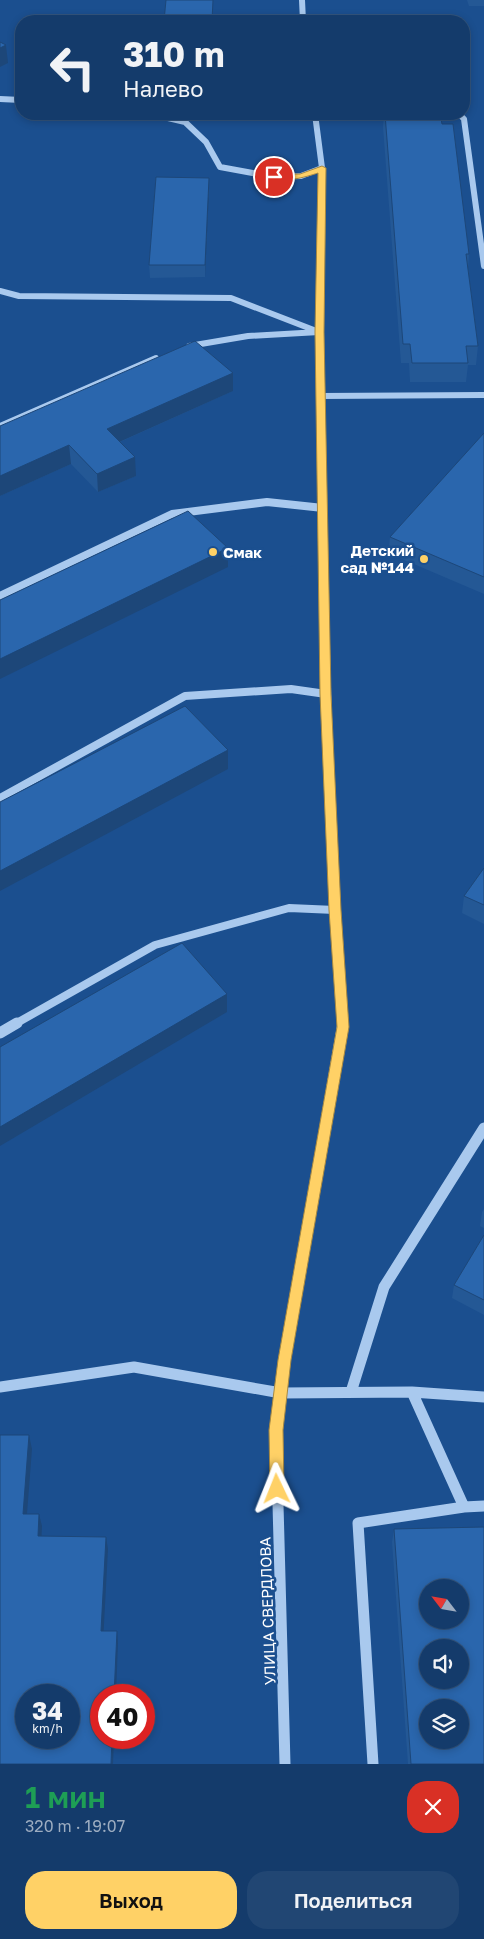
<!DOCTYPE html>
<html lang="ru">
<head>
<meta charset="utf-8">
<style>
  body { margin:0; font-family:"Golos Text",sans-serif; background:#214673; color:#f1f3f6; height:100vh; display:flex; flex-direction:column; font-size:19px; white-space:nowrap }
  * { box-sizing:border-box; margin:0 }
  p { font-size:16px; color:#9dadc1 }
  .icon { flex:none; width:28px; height:28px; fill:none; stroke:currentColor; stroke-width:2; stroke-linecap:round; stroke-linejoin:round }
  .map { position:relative; height:1764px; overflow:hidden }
  .drawer { display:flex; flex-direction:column; background:#143b6b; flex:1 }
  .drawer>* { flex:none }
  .top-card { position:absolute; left:15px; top:15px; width:455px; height:105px; border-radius:20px; box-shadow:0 2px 8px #0003,0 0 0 1px #33557e; background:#143b6b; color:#f1f3f6; overflow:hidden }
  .needle { width:32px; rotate:301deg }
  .buttons { position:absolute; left:419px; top:1579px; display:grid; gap:10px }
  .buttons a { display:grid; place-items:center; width:50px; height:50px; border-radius:50%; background:#143b6b; box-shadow:0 2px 8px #0003,0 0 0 1px #33557e; font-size:25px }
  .speed { position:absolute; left:15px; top:1684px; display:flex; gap:10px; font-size:25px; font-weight:700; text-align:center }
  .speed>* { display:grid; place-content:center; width:65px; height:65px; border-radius:50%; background:#143b6b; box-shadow:0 2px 8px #0003,0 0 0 1px #33557e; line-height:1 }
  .speed small { font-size:12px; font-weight:400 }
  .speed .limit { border:8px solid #d22; background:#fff; color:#111 }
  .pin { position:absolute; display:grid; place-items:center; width:42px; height:42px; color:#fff; margin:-21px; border:2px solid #fff; border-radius:50%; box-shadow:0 1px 5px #0007 }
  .me { position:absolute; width:55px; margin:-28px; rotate:358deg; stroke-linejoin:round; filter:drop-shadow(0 0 4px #0008) }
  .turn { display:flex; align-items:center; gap:18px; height:105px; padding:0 25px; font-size:22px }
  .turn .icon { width:65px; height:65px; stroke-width:2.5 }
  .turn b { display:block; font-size:35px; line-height:42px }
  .round { display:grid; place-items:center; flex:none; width:52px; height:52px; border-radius:20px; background:#214673 }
  .summary { display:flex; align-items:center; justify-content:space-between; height:85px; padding:0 25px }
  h1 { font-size:30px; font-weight:600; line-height:38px; color:#1e9e55 }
  .primary-button { display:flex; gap:10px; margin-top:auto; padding:10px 25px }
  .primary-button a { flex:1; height:58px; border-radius:20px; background:#ffd166; color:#111; font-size:20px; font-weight:600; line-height:58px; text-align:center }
  .primary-button a+a { background:#214673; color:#f1f3f6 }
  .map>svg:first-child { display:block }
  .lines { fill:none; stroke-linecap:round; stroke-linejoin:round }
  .minor-far2 { stroke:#a9c9ee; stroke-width:6 }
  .minor-far1 { stroke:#a9c9ee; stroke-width:8 }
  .minor { stroke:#a9c9ee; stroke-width:11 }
  .wall { fill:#245895 }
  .shaded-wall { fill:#1d4779 }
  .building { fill:#2a66ad; stroke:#1d4779; fill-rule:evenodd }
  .route { fill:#ffd166; stroke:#a68842 }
  .poi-dot { fill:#ffd166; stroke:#1b4f8f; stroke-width:2 }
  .labels { text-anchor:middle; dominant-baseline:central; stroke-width:5; stroke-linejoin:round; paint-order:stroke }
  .poi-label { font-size:15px; font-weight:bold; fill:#fff; stroke:#1b4f8f; text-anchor:end }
  .street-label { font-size:15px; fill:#fff; stroke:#1b4f8f }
</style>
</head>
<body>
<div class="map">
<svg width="484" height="1764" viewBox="0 0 484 1764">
  <rect width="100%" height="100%" fill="#1b4f8f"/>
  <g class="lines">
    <!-- minor-far2 -->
    <path class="minor-far2" d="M302 0 303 21
      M0 99 21 100
      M151 114 185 122 206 142 220 167 274 177 301 176 322 168
      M315 114 322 168 319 332 321 449
      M459 114 464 119 484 266
      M0 291 19 296 231 298 319 332 248 336 189 346
      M320 396 484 395
      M0 426 156 358"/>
    <!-- minor-far1 -->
    <path class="minor-far1" d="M321 447C325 640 330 832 343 1024
      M0 596 172 514 267 502 323 508
      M0 798 185 696 291 689 326 694
      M15 1024 155 945 289 908 335 910"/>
    <!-- minor -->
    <path class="minor" d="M0 1033 17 1023
      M0 1387 134 1367 281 1393 412 1392 484 1397
      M351 1392 384 1287 484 1128
      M412 1392 464 1507 484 1506
      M285 1764 276 1430 285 1360 343 1023
      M373 1764 358 1523 464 1507"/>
  </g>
  <!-- wall -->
  <path class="wall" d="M467 0H484V6H469Z
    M384 114H440L442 124 469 254 468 268 478 346 476 365H468L466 382H410L409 363H401L383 127Z
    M209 178V190L205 277 150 278 149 265Z
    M233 391 120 442 136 476 98 492 71 464 0 496V426Z
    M484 433V594L388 553 390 537Z
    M484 868V924L462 913 464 896Z
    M484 1209V1228L480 1226 482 1212Z
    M484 1235V1315L452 1298 454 1285Z
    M394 1529 484 1764H408L392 1542Z"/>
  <!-- shaded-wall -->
  <path class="shaded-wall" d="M6 45 8 63 0 67V48Z
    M209 178V190L205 277V265Z
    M233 373V391L108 447 107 429Z
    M69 445 71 464 0 496V476Z
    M135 457 136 476 98 492 97 474Z
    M228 548V567L0 679V659Z
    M228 750V769L0 891V871Z
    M227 994V1012L0 1146V1127Z
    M29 1435 32 1449 26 1527 23 1514Z
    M39 1514 42 1526 41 1548 38 1536Z
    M106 1537 108 1549 103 1643 101 1631Z
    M117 1631 118 1643 116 1695H114Z
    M112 1738H114L113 1764H111Z"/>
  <!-- building -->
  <path class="building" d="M166 0H213L212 21H164Z
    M0 42 6 45 0 48Z
    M385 114H440L442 124H453L469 254H466L478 346H466L468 363H412L410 344H403Z
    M156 177 209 178 205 265H149Z
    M195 341 233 373 107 429 135 457 97 474 69 445 0 476V426Z
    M484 433V577L390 537Z
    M188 511 228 548 0 659V600Z
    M185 706 228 750 0 871V802Z
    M484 868V905L464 896Z
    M182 943 227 994 0 1127V1047Z
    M484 1235V1300L454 1285Z
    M0 1435H29L23 1514H39L38 1536 106 1537 101 1631H117L114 1695H101V1738H112L111 1764H0ZM26 1695H69V1738H26Z
    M484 1527V1764H411L394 1529ZM428 1588H460V1620H428ZM428 1648H460V1680H428ZM428 1708H460V1740H428Z"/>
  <!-- route -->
  <path class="route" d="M322 166 326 168 324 332 331 694 341 910 349 1027 291 1360 283 1430 284 1489 282 1494 277 1496 272 1494 270 1489 269 1430 278 1360 337 1027 329 910 320 694 315 332 318 173C306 177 281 184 270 177L274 174H300Z"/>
  <!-- markers -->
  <g class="poi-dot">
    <circle cx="213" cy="552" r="5"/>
    <circle cx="424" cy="559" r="5"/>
  </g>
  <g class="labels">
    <!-- poi labels -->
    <g class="poi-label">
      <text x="414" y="550">Детский<tspan x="414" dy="17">сад №144</tspan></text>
      <text x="223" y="552" text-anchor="start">Смак</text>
    </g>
    <!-- street labels -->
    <g class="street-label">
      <text transform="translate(267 1611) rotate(-92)">УЛИЦА СВЕРДЛОВА</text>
    </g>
  </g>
</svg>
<div class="buttons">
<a><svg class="needle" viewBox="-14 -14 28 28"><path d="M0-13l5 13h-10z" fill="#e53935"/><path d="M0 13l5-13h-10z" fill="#9dadc1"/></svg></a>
<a><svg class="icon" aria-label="sound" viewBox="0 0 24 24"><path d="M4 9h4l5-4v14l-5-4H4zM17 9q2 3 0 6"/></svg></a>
<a><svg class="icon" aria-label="layers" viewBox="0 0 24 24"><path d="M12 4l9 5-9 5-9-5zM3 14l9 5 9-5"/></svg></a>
</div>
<div class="speed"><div>34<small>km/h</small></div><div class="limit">40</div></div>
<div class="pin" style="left:274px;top:177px;background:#d93025"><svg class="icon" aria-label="arrive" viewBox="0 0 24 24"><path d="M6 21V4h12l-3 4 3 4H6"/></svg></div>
<svg class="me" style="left:277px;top:1489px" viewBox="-20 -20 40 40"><path d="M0-17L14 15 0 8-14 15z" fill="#ffd166" stroke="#fff" stroke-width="4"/></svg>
<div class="top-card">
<div class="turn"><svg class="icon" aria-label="left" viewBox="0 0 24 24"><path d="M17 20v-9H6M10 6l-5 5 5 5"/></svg><div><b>310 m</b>Налево</div></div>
</div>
</div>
<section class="drawer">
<div class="summary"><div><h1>1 мин</h1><p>320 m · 19:07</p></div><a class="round" style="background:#d93025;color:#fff"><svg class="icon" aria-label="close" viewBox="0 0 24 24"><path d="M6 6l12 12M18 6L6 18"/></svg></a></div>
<div class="primary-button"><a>Выход</a><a>Поделиться</a></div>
</section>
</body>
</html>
